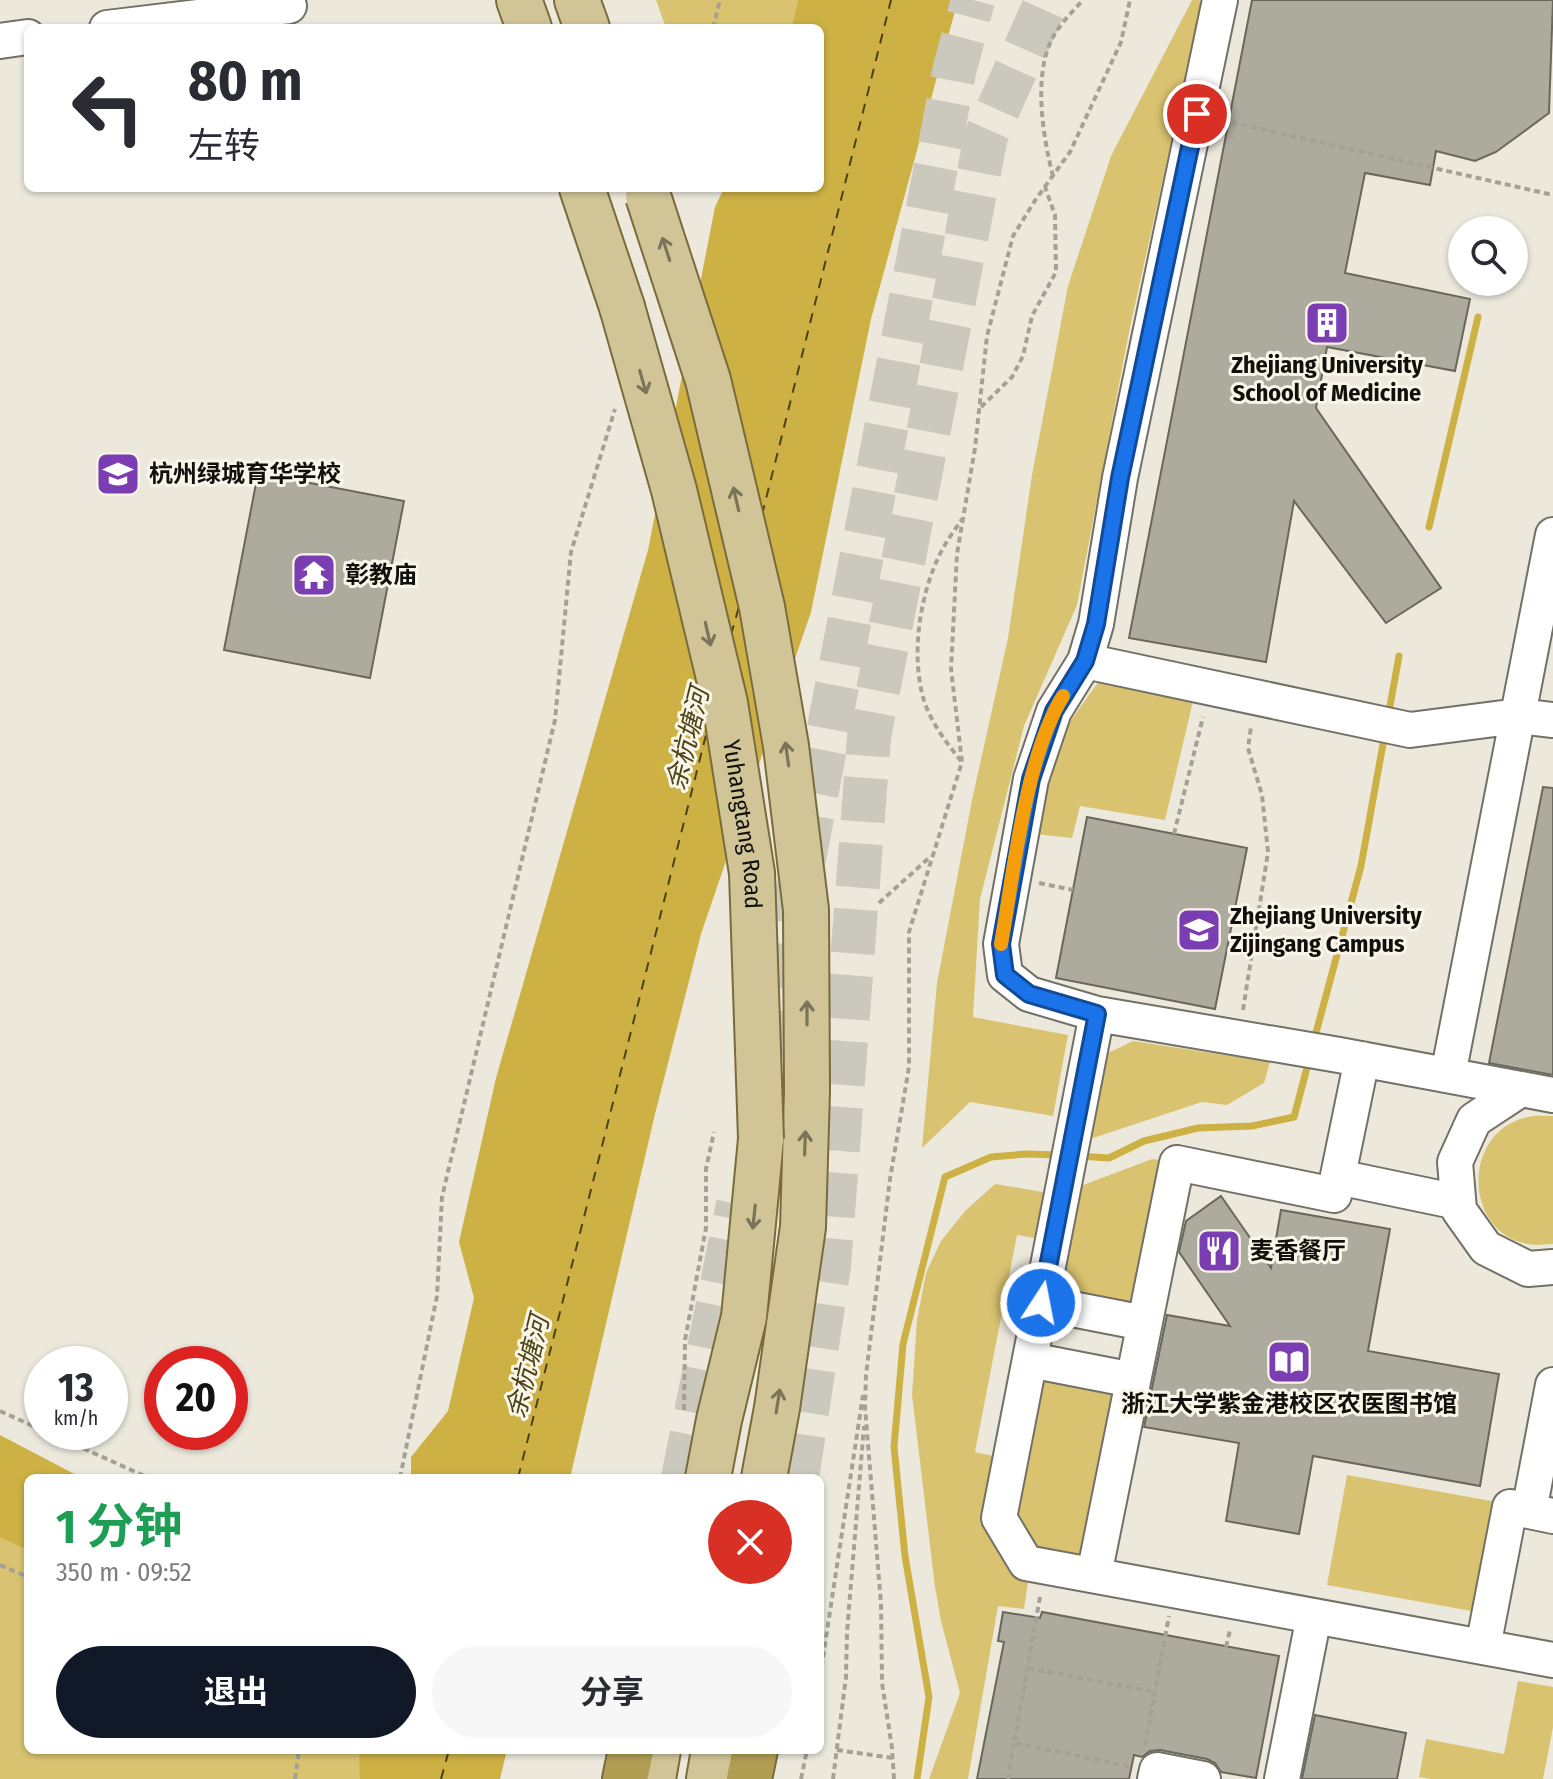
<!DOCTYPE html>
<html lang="zh">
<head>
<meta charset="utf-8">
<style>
  body { margin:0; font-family:"Fira Sans Condensed","Noto Sans SC",sans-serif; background:#f7f7f7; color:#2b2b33; height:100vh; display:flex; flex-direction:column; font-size:30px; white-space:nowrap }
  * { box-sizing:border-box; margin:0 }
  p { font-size:26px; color:#7c7c81 }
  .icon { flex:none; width:44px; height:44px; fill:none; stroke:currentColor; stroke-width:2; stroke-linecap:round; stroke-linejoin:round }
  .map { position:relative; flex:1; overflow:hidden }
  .side { position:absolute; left:24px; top:1474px; width:800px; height:280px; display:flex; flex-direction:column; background:#fff; border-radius:12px; box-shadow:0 2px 6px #0004 }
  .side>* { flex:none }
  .top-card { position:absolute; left:24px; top:24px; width:800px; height:168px; border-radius:12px; box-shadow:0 2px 6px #0004; background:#fff; color:#2b2b33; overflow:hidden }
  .fabs { position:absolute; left:1448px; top:216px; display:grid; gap:16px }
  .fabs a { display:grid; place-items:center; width:80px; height:80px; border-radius:50%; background:#fff; box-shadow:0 2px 6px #0004; font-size:40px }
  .speed { position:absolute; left:24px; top:1346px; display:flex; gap:16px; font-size:40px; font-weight:700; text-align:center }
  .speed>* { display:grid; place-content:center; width:104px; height:104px; border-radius:50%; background:#fff; box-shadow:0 2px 6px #0004; line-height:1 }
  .speed small { font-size:20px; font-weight:400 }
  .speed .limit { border:12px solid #d22; background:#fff; color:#111 }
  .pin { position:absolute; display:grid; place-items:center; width:68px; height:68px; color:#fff; margin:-34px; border:4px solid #fff; border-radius:50%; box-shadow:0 2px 8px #0007 }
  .me { position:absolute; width:88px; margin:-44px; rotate:11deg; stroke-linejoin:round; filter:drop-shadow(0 0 6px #0008) }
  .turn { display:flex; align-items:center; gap:28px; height:168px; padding:0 32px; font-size:36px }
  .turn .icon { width:104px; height:104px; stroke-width:2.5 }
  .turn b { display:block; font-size:56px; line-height:68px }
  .round { display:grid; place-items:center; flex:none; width:84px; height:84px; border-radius:42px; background:#f7f7f7 }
  .overview { display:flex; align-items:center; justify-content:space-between; height:136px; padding:0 32px }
  h1 { font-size:48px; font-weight:700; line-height:60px; color:#1e9e55 }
  .cta { display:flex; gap:16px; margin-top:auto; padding:16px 32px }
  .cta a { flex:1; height:92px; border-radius:48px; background:#111827; color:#fff; font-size:32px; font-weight:700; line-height:92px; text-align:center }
  .cta a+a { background:#f7f7f7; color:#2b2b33 }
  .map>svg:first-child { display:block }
  .green { fill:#dac370 }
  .water { fill:#cdb145 }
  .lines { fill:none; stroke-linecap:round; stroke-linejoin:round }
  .stream { stroke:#cdb145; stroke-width:7 }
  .ferry { stroke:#4d4216; stroke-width:2; stroke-dasharray:10 8; stroke-linecap:butt }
  .building { fill:#adaa9e; stroke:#6a675c; stroke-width:2 }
  .highway-tunnel { stroke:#cbc8bd; stroke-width:44; stroke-dasharray:44 22; stroke-linecap:butt }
  .minor-casing { stroke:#737065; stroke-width:38 }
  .major-casing { stroke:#7a6c3a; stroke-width:48 }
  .highway-casing { stroke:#7a6c3a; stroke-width:48 }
  .path { stroke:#a4a197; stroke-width:4; stroke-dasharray:6 4; stroke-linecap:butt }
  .minor { stroke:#fff; stroke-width:34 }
  .major { stroke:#d1c598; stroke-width:44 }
  .highway { stroke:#b29e53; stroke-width:44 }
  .major-bridge-casing { stroke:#7a6c3a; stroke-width:48; stroke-linecap:butt }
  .major-bridge { stroke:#d1c598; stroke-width:44 }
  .oneway { stroke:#7b7459 }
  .route-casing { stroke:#114b97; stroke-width:20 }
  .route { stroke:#1a73e8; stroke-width:14 }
  .slow { stroke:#f59e0b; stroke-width:14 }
  .labels { text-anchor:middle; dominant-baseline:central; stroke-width:6; stroke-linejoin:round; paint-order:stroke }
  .poi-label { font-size:24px; font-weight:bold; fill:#11100c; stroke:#f9f6e9; text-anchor:start }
  .street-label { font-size:24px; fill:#11100c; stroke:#f9f6e9 }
  .water-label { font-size:26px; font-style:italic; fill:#4d4216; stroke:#f9f6e9 }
</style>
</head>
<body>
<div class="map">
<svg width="1553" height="1779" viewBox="0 0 1553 1779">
  <rect width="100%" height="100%" fill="#ece9dc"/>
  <!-- green -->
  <path class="green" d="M656 0H798L791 28H666Z
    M1192 0H1200V13L1130 327 1077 605 1024 726 980 899 973 1017 1068 1035 1053 1116 970 1102 922 1148 937 983 972 800 1008 638 1032 475 1068 286 1111 156Z
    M1099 681 1194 697 1165 820 1080 806 1072 838 1036 834 1048 777 1066 727Z
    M1133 1041 1270 1062 1264 1083 1227 1105 1202 1102 1090 1139 1106 1054Z
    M1553 1116V1244C1545 1244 1535 1246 1528 1244 1462 1232 1462 1130 1528 1117 1535 1115 1545 1116 1553 1116Z
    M1152 1159 1168 1161 1138 1308 1057 1293 1078 1187Z
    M995 1184 1049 1193 1040 1239 1017 1235 975 1452 1002 1458 1029 1575 1024 1609 998 1606 968 1779H929L960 1693 941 1621 935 1587 912 1395 917 1320 926 1273 941 1241 965 1211Z
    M1042 1374 1122 1390 1087 1564 1031 1551 1013 1523Z
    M1347 1475 1497 1502 1477 1612 1327 1585Z
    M0 1498 28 1508V1750H392L384 1779H0Z
    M1518 1681 1553 1687V1727L1543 1779H1431L1419 1777 1426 1739 1504 1754Z"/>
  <!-- water -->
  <path class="water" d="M798 0H958L871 319 811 612 701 934 655 1114 570 1478H411V1457L448 1411 474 1298 459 1242 496 1078 648 550 715 207 724 188H820V28H791Z
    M0 1435 82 1478H28V1550L0 1537Z
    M359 1750H507L500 1779H360Z"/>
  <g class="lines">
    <!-- stream -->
    <path class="stream" d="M1429 527 1478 317
      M1388 717 1399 656
      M1314 1040 1361 866 1385 733
      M1079 1156 1109 1158 1144 1141 1198 1128 1252 1126 1294 1117 1309 1060
      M917 1779 929 1697 905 1556 894 1447 903 1344 945 1177 991 1157 1026 1154 1059 1155"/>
    <!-- ferry -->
    <path class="ferry" d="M762 515 891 0
      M731 635 740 603
      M518 1478 707 731
      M441 1779 449 1750"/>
  </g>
  <!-- building -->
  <path class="building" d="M1252 0H1553L1549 113 1496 152 1475 161 1436 151 1430 185 1365 173 1345 273 1470 299 1455 371 1327 347 1316 408 1441 588 1386 623 1294 501 1266 662 1129 638Z
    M258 473 404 501 370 678 224 650Z
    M1543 787 1553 788V1075L1489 1063Z
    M1087 817 1247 848 1215 1009 1056 978Z
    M1221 1196 1271 1268 1281 1210 1390 1229 1368 1351 1499 1374 1480 1486 1313 1456 1299 1534 1226 1521 1239 1443 1144 1427 1167 1315 1230 1326 1179 1252 1186 1221Z
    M1003 1612 1040 1618 1042 1612 1279 1656 1256 1778 1221 1772 1215 1763 1207 1759 1160 1750 1150 1751 1142 1757 1134 1755 1129 1779H977L1004 1642 998 1641Z
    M1315 1715 1406 1733 1397 1779H1302Z"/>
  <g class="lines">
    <!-- highway-tunnel -->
    <path class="highway-tunnel" d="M767 1053 954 72 973 0
      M683 1478 738 1204
      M797 1478 829 1266 869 737 986 136 1047 0"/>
    <!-- minor casing -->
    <g class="minor-casing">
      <path id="minor" d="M107 28 289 6
        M0 41 28 37
        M1085 661 1410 730 1518 716 1553 720
        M1097 1014 1029 994 1005 975 1001 944 1031 779 1054 711 1085 661 1096 624 1120 478 1220 0
        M1448 1075 1553 535
        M1521 1089 1474 1120 1455 1162 1459 1210 1486 1248 1528 1269 1553 1267
        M1553 1095 1339 1055 1097 1014 999 1518 1026 1563 1553 1660
        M1338 1177 1458 1202
        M1041 1303 1144 1323
        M1030 1360 1133 1380
        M1553 1385 1529 1511 1553 1516
        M1094 1575 1177 1163 1334 1195 1362 1059
        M1483 1647 1510 1507 1529 1511
        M1155 1779 1157 1770 1203 1779
        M1282 1779 1314 1616"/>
    </g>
    <!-- major casing -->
    <g class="major-casing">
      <path id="major" d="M519 0 529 28
        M577 0 587 28
        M582 188 622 307
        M708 1478 719 1420 744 1317 761 1139
        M764 1478 777 1408 803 1227 807 1091
        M653 1779 658 1750
        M709 1779 714 1750"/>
    </g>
    <!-- highway casing -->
    <g class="highway-casing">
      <path id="highway" d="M625 1779 631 1750
        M749 1779 755 1750"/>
    </g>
    <!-- path -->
    <path class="path" d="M713 28 720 0
      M1222 120 1553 195
      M1053 176C1043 138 1033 76 1052 39 1059 25 1072 12 1083 0
      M981 407 1012 377 1023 356 1032 316 1056 272 1055 215 1045 187
      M961 761C946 742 929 720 923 697 911 653 920 596 939 556 945 543 954 531 962 519
      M1174 834 1203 717
      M1039 883 1073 890
      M879 903 931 856
      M1243 1010 1268 852 1262 795 1248 748 1251 727
      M684 1410 685 1340 706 1228V1169L714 1132
      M0 1411 42 1430
      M47 1432 149 1478
      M400 1478 437 1296 442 1197 555 720 571 552 615 409
      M0 1565 28 1577
      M1040 1597 1014 1743 1129 1766
      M1226 1647 1230 1630
      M1028 1668 1155 1692
      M820 1677 863 1395
      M1145 1745 1169 1616
      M837 1750 893 1758
      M295 1779 299 1750
      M801 1779 807 1750
      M833 1779 846 1677 847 1632 864 1426
      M894 1779 892 1748 882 1683 881 1604 865 1407 866 1375 890 1179 909 1067V932L962 762 951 669 957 554 975 448 987 336 1013 236 1036 199 1070 152 1121 42 1130 0
      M1008 1779 1014 1743"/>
    <!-- minor -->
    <use href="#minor" class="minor"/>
    <!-- major -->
    <use href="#major" class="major"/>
    <!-- highway -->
    <use href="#highway" class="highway"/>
    <!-- major-bridge casing -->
    <g class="major-bridge-casing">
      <g id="major-bridge">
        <path d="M648 196 708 380 762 607 786 746 806 910 807 1091"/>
        <path id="s1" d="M622 307 674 490 725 703 752 873 761 1139"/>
      </g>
    </g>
    <!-- major-bridge -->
    <use href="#major-bridge" class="major-bridge"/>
  </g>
  <!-- one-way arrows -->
  <defs><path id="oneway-shaft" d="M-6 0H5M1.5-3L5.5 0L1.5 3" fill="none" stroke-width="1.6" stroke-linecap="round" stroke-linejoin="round" transform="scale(2)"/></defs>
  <g class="oneway">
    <use href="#oneway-shaft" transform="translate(666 249) rotate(-108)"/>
    <use href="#oneway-shaft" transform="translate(643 382) rotate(74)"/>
    <use href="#oneway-shaft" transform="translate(736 499) rotate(-103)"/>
    <use href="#oneway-shaft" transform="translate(708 634) rotate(77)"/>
    <use href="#oneway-shaft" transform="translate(787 754) rotate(-98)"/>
    <use href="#oneway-shaft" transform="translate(807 1013) rotate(-90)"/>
    <use href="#oneway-shaft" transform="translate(805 1143) rotate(-88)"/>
    <use href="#oneway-shaft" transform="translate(754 1217) rotate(96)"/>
    <use href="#oneway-shaft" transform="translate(778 1401) rotate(-81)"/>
  </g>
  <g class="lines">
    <!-- route casing -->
    <g class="route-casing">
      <path id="route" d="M1041 1303 1097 1014 1029 994 1005 975 1001 944 1031 779 1054 711 1085 661 1096 624 1120 478 1197 114"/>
    </g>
    <!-- route -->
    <use href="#route" class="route"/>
    <!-- slow -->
    <path class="slow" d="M1001 944C1014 872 1025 758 1063 696"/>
  </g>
  <!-- icons -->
  <defs>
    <g id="building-square" transform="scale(2.3)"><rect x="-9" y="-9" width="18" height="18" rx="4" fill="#7b3db2" stroke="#f9f6e9"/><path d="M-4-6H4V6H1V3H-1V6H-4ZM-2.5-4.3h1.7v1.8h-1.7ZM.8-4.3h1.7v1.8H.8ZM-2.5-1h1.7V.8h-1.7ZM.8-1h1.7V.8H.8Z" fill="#fff"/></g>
    <g id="school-square" transform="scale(2.3)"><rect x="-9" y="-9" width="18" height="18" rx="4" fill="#7b3db2" stroke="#f9f6e9"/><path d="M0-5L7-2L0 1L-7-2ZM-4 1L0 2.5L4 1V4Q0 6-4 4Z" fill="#fff"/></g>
    <g id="temple-square" transform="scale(2.3)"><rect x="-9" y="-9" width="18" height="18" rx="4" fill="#7b3db2" stroke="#f9f6e9"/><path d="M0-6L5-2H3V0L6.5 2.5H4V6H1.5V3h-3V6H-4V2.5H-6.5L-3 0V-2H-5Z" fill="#fff"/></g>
    <g id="university-square" transform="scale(2.3)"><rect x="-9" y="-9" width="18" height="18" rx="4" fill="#7b3db2" stroke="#f9f6e9"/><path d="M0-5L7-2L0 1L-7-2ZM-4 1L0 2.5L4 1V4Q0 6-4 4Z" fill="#fff"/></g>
    <g id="restaurant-square" transform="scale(2.3)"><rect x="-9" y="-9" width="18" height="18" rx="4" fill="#7b3db2" stroke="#f9f6e9"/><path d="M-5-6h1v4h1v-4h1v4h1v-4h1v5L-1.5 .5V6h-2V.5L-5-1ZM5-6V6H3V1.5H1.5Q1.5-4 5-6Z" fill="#fff"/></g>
    <g id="library-square" transform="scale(2.3)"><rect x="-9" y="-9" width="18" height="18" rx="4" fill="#7b3db2" stroke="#f9f6e9"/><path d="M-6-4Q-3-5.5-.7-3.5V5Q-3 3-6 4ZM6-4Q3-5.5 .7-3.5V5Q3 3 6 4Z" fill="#fff"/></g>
  </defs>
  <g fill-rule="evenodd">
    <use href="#building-square" x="1327" y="323"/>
    <use href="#school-square" x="118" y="474"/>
    <use href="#temple-square" x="314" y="575"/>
    <use href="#university-square" x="1199" y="930"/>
    <use href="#restaurant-square" x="1219" y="1251"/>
    <use href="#library-square" x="1289" y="1362"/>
  </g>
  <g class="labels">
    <!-- poi labels -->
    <g class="poi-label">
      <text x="1327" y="365" text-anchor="middle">Zhejiang University<tspan x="1327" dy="28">School of Medicine</tspan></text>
      <text x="149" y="474">杭州绿城育华学校</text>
      <text x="345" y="575">彰教庙</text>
      <text x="1230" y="916">Zhejiang University<tspan x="1230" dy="28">Zijingang Campus</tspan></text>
      <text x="1250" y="1251">麦香餐厅</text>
      <text x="1289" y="1404" text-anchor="middle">浙江大学紫金港校区农医图书馆</text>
    </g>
    <!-- street labels -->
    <g class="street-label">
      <text stroke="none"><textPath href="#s1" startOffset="532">Yuhangtang Road</textPath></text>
    </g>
    <!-- water labels -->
    <g class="water-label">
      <text transform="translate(688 739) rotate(-76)">余杭塘河</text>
      <text transform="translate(528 1367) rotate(-76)">余杭塘河</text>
    </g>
  </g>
</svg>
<div class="fabs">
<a><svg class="icon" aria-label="search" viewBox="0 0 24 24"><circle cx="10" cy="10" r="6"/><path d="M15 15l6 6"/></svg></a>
</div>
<div class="speed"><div>13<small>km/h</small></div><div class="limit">20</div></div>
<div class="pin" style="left:1197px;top:114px;background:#d93025"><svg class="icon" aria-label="arrive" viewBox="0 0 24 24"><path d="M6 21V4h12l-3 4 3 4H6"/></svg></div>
<svg class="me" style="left:1041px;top:1303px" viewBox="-20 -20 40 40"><circle r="17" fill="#1a73e8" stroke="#fff" stroke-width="3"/><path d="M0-11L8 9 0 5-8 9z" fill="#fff"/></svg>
<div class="top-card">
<div class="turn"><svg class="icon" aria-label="left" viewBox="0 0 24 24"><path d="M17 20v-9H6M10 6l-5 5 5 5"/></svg><div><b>80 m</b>左转</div></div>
</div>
<section class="side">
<div class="overview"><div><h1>1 分钟</h1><p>350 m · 09:52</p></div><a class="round" style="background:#d93025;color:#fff"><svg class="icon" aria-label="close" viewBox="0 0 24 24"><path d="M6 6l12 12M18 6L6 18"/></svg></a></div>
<div class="cta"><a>退出</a><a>分享</a></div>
</section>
</div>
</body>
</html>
